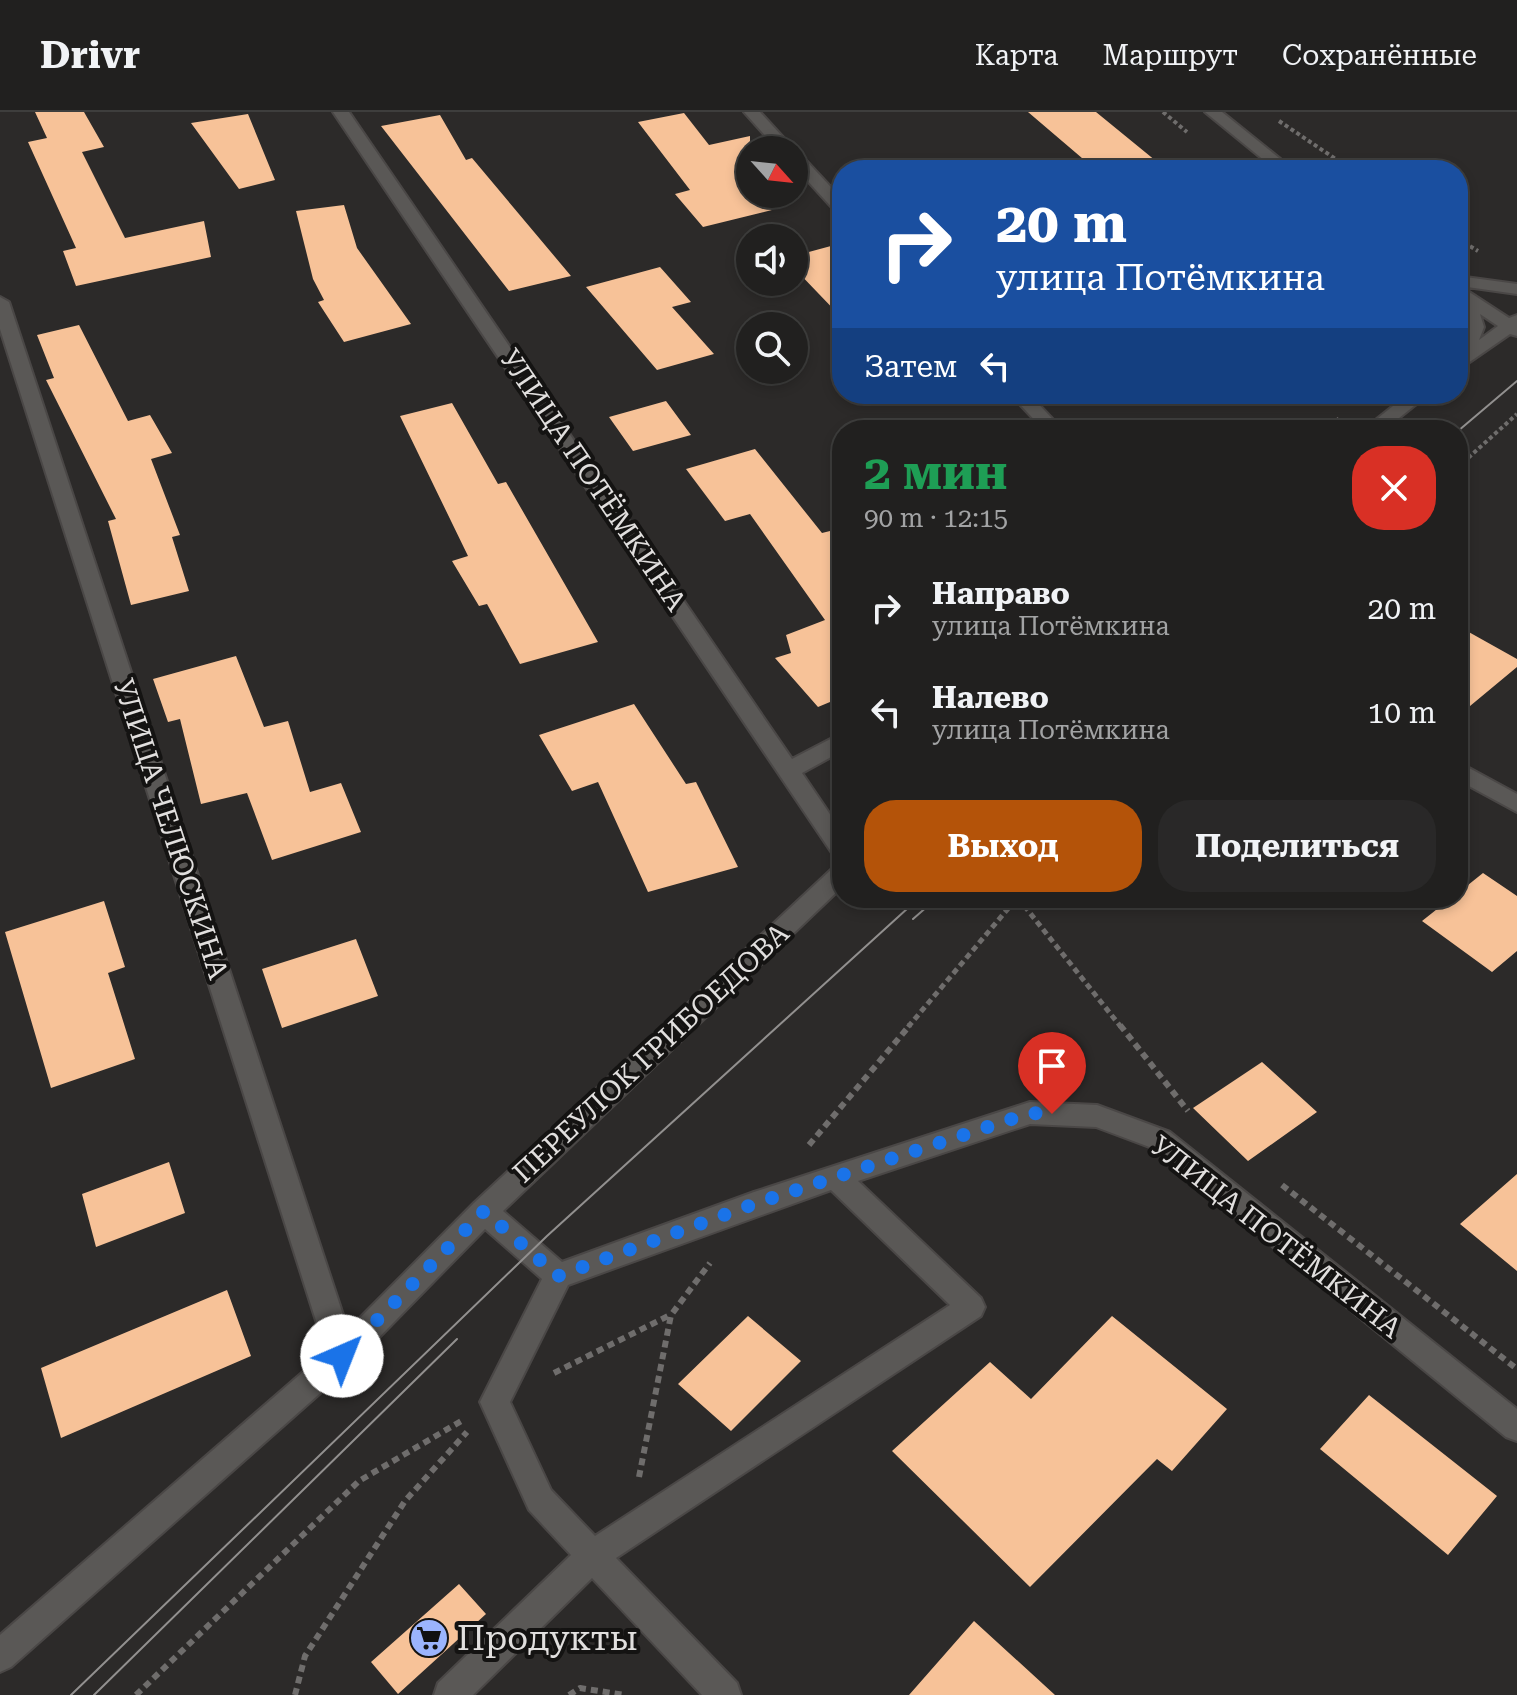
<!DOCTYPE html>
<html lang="ru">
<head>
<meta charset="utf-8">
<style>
  body { margin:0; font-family:"Roboto Serif",serif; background:#292828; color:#f1f3f6; height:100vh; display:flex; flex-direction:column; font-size:30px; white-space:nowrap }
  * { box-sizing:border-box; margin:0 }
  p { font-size:26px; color:#a2a3a4 }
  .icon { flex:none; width:44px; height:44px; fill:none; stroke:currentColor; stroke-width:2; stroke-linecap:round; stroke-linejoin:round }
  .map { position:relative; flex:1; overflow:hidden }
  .details { position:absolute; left:832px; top:308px; width:636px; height:488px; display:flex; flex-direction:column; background:#21201f; border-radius:32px; box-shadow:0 4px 12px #0003,0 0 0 2px #3e3e3d }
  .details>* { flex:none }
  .hud { position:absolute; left:832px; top:48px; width:636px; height:244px; border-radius:32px; box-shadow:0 4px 12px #0003,0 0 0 2px #3e3e3d; background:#1a4fa0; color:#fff; overflow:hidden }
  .needle { width:52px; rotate:117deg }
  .tools { position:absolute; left:736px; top:24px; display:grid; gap:16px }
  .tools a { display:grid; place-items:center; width:72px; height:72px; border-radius:50%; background:#21201f; box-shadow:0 4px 12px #0003,0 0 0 2px #3e3e3d; font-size:40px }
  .pin { position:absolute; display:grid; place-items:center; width:68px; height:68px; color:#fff; margin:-82px -34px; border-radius:50% 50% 50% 0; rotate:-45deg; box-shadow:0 0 8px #0007 }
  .pin .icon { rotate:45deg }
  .me { position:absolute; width:88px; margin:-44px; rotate:44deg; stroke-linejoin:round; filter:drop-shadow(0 0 6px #0008) }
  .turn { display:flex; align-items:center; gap:28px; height:168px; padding:0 32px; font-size:36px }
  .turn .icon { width:104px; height:104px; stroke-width:2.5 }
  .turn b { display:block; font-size:56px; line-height:68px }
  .then { display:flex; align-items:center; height:76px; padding:0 32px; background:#0003; gap:16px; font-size:30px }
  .round { display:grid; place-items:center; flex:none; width:84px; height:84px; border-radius:32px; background:#292828 }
  .overview { display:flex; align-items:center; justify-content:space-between; height:136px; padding:0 32px }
  h1 { font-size:48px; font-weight:700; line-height:60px; color:#1e9e55 }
  .button { display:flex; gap:16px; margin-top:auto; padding:16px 32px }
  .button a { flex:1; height:92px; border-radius:32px; background:#b45309; color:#fff; font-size:32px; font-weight:700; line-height:92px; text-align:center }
  .button a+a { background:#292828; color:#f1f3f6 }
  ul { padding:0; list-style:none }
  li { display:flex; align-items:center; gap:24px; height:104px; padding:0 32px }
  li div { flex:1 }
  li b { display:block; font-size:30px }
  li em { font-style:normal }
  header { display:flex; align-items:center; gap:48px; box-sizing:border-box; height:112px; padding:0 40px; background:#21201f; border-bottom:2px solid #3e3e3d }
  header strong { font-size:38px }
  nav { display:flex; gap:44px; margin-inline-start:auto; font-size:28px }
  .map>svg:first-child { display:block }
  .building { fill:#f7c298 }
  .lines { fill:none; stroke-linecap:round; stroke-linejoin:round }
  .minor-casing { stroke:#4a4746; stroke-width:4 }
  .path-far2 { stroke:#6f6d6c; stroke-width:4; stroke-dasharray:4 3; stroke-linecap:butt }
  .path-far1 { stroke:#6f6d6c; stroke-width:5; stroke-dasharray:6 4; stroke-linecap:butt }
  .path { stroke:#6f6d6c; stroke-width:6; stroke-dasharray:7 5; stroke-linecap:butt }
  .minor { fill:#5a5856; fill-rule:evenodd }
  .tram { stroke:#92908f; stroke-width:2 }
  .route { stroke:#1a73e8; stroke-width:14; stroke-dasharray:0 25.2 }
  .labels { text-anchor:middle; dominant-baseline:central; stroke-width:8; stroke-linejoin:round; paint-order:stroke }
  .street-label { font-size:28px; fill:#e1dfde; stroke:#141312 }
  .near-poi-label { font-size:34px; fill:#e1dfde; stroke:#141312; text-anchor:start }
</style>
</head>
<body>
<header>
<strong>Drivr</strong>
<nav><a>Карта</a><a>Маршрут</a><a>Сохранённые</a></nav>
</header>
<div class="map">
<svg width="1517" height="1583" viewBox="0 0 1517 1583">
  <rect width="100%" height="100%" fill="#2c2a29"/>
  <!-- building -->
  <path class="building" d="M35 0H84L104 35 82 40 125 126 204 109 211 145 76 174 63 139 76 136 28 30 47 26Z
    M1028 0H1096L1167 58H1096Z
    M684 1 709 33 750 24V82H757L772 98 703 115 675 82 690 78 638 10Z
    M248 2 275 68 239 77 191 11Z
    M440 3 466 48 472 46 571 164 509 179 381 14Z
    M344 93 357 136 411 212 344 230 318 190 324 188 313 167 296 99Z
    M842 131V206L794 156V144Z
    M660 155 691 190 672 195 714 242 657 258 586 175Z
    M79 213 128 309 150 303 172 341 151 347 180 423 172 425 189 479 131 493 108 409 116 407 46 268 54 266 37 223Z
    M666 289 691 323 633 339 609 305Z
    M452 291 498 372 506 370 598 530 520 552 487 492 479 494 452 449 468 444 400 304Z
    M755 337 822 421 830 419 842 435V585L818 595 775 546 791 541 786 523 825 508 750 402 725 409 686 357Z
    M1458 514 1517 547V555L1458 604Z
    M236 544 264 615 288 609 310 680 341 671 361 720 272 748 247 681 201 692 180 607 168 610 153 567Z
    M634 592 686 672 696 670 738 755 648 780 598 670 572 679 539 623Z
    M1483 761 1517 784V839L1492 860 1422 809 1451 786H1458V781Z
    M104 789 125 855 108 861 135 947 51 976 5 820Z
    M356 827 378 884 282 916 262 857Z
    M1262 950 1317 1000 1248 1049 1193 996Z
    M169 1050 185 1101 96 1135 82 1082Z
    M1517 1062V1159L1460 1112Z
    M227 1178 251 1244 61 1326 41 1256Z
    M748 1204 801 1249 731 1319 678 1272Z
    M1112 1204 1227 1297 1172 1359 1157 1347 1030 1475 892 1339 990 1250 1031 1287Z
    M1369 1283 1497 1384 1448 1443 1320 1337Z
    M459 1472 486 1502 398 1582 371 1550Z
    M974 1509 1055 1583H909Z"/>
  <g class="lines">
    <!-- minor casing -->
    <g class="minor-casing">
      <path id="minor" d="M333 0H349L792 647 842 621V639L802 661 842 720V747L834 744Z
        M744 0H760L792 35 795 38 794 39 778 38Z
        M1205 0H1222L1294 58H1276Z
        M794 40 800 42 842 87V102L836 100 794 54Z
        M1458 164 1517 172V182L1460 174 1509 206 1517 203V224L1510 222 1458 258C1458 242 1466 227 1466 214 1466 200 1458 183 1458 164ZM1480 202 1498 214 1479 228 1484 215Z
        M0 185 9 190 348 1218 474 1091 834 755 842 752V775L503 1099 562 1150 754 1080 1030 990 1097 993 1170 1020 1517 1297V1329L1506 1325 1152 1036 1096 1015 1030 1012 858 1069 981 1186 985 1195 981 1204 616 1446 737 1571 741 1583H702L592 1466 473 1583H434L438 1571 571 1443 529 1398 480 1290 542 1167 485 1117 352 1253 11 1555 0 1560V1523L326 1240 0 217ZM831 1078 950 1193 595 1424 551 1378 510 1290 568 1173Z
        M1010 282H1029L1063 318H1044Z
        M1408 282H1429L1384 318H1363Z
        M1458 650 1517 682V700L1458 668Z"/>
    </g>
    <!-- path-far2 -->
    <path class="path-far2" d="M1163 0 1187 20
      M1279 9 1352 58
      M1458 127 1478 139
      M1325 318 1341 305
      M1458 355 1517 302"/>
    <!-- path-far1 -->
    <path class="path-far1" d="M1018 786 1121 915
      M908 915 1017 786"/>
    <!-- path -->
    <path class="path" d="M1120 913 1188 999
      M809 1033 910 913
      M1282 1073 1517 1257
      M554 1261 670 1203
      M639 1365 671 1203 710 1151
      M136 1583 359 1369 463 1308
      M295 1583 305 1544 405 1389 467 1320
      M569 1583 580 1576 625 1583"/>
    <!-- minor -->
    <use href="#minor" class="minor"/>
    <!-- tram -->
    <path class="tram" d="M1458 319 1517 269
      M913 807 937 786
      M71 1583 547 1124 919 786
      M94 1583 457 1227"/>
  </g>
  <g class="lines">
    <!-- route -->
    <path class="route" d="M342 1244 484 1099 558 1164 754 1092 1030 1001 1052 1002"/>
  </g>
  <!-- icons -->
  <defs>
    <g id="supermarket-disc" transform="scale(2)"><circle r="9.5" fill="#9bb4fd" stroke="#141312"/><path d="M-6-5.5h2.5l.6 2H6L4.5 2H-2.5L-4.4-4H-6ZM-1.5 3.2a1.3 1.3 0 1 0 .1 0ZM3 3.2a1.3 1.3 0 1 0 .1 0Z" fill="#111"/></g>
  </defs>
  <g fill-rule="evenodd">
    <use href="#supermarket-disc" x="429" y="1526"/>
  </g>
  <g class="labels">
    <!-- street labels -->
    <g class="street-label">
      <text transform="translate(593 368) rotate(56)">УЛИЦА ПОТЁМКИНА</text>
      <text transform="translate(171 717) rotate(72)">УЛИЦА ЧЕЛЮСКИНА</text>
      <text transform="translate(651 941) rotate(-43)">ПЕРЕУЛОК ГРИБОЕДОВА</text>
      <text transform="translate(1276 1125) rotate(38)">УЛИЦА ПОТЁМКИНА</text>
    </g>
    <!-- near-poi labels -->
    <g class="near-poi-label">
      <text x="457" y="1526">Продукты</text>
    </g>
  </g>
</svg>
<div class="tools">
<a><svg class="needle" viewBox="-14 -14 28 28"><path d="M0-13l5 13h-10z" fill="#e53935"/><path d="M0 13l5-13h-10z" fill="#a2a3a4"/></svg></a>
<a><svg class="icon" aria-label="sound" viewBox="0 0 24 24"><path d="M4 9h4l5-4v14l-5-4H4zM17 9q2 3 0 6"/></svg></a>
<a><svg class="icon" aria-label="search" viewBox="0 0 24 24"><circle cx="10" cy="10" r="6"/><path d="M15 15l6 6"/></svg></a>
</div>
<div class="pin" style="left:1052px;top:1002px;background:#d93025"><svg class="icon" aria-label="arrive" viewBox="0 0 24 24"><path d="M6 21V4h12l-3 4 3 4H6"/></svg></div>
<svg class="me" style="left:342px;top:1244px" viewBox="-20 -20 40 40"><circle r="19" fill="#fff"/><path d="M0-13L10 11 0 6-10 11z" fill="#1a73e8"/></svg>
<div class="hud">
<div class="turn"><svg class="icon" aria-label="right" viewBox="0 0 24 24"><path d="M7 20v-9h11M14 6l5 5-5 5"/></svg><div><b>20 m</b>улица Потёмкина</div></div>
<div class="then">Затем<svg class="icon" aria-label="left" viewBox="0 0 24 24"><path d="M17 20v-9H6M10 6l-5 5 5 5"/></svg></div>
</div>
<section class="details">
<div class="overview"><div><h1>2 мин</h1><p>90 m · 12:15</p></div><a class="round" style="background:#d93025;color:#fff"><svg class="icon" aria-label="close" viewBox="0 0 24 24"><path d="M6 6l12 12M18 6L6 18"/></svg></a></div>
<ul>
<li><svg class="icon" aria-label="right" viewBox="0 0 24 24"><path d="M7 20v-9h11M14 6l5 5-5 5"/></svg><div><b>Направо</b><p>улица Потёмкина</p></div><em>20 m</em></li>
<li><svg class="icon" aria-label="left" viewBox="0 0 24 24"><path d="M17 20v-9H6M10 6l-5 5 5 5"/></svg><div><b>Налево</b><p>улица Потёмкина</p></div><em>10 m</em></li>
</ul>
<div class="button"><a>Выход</a><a>Поделиться</a></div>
</section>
</div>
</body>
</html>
